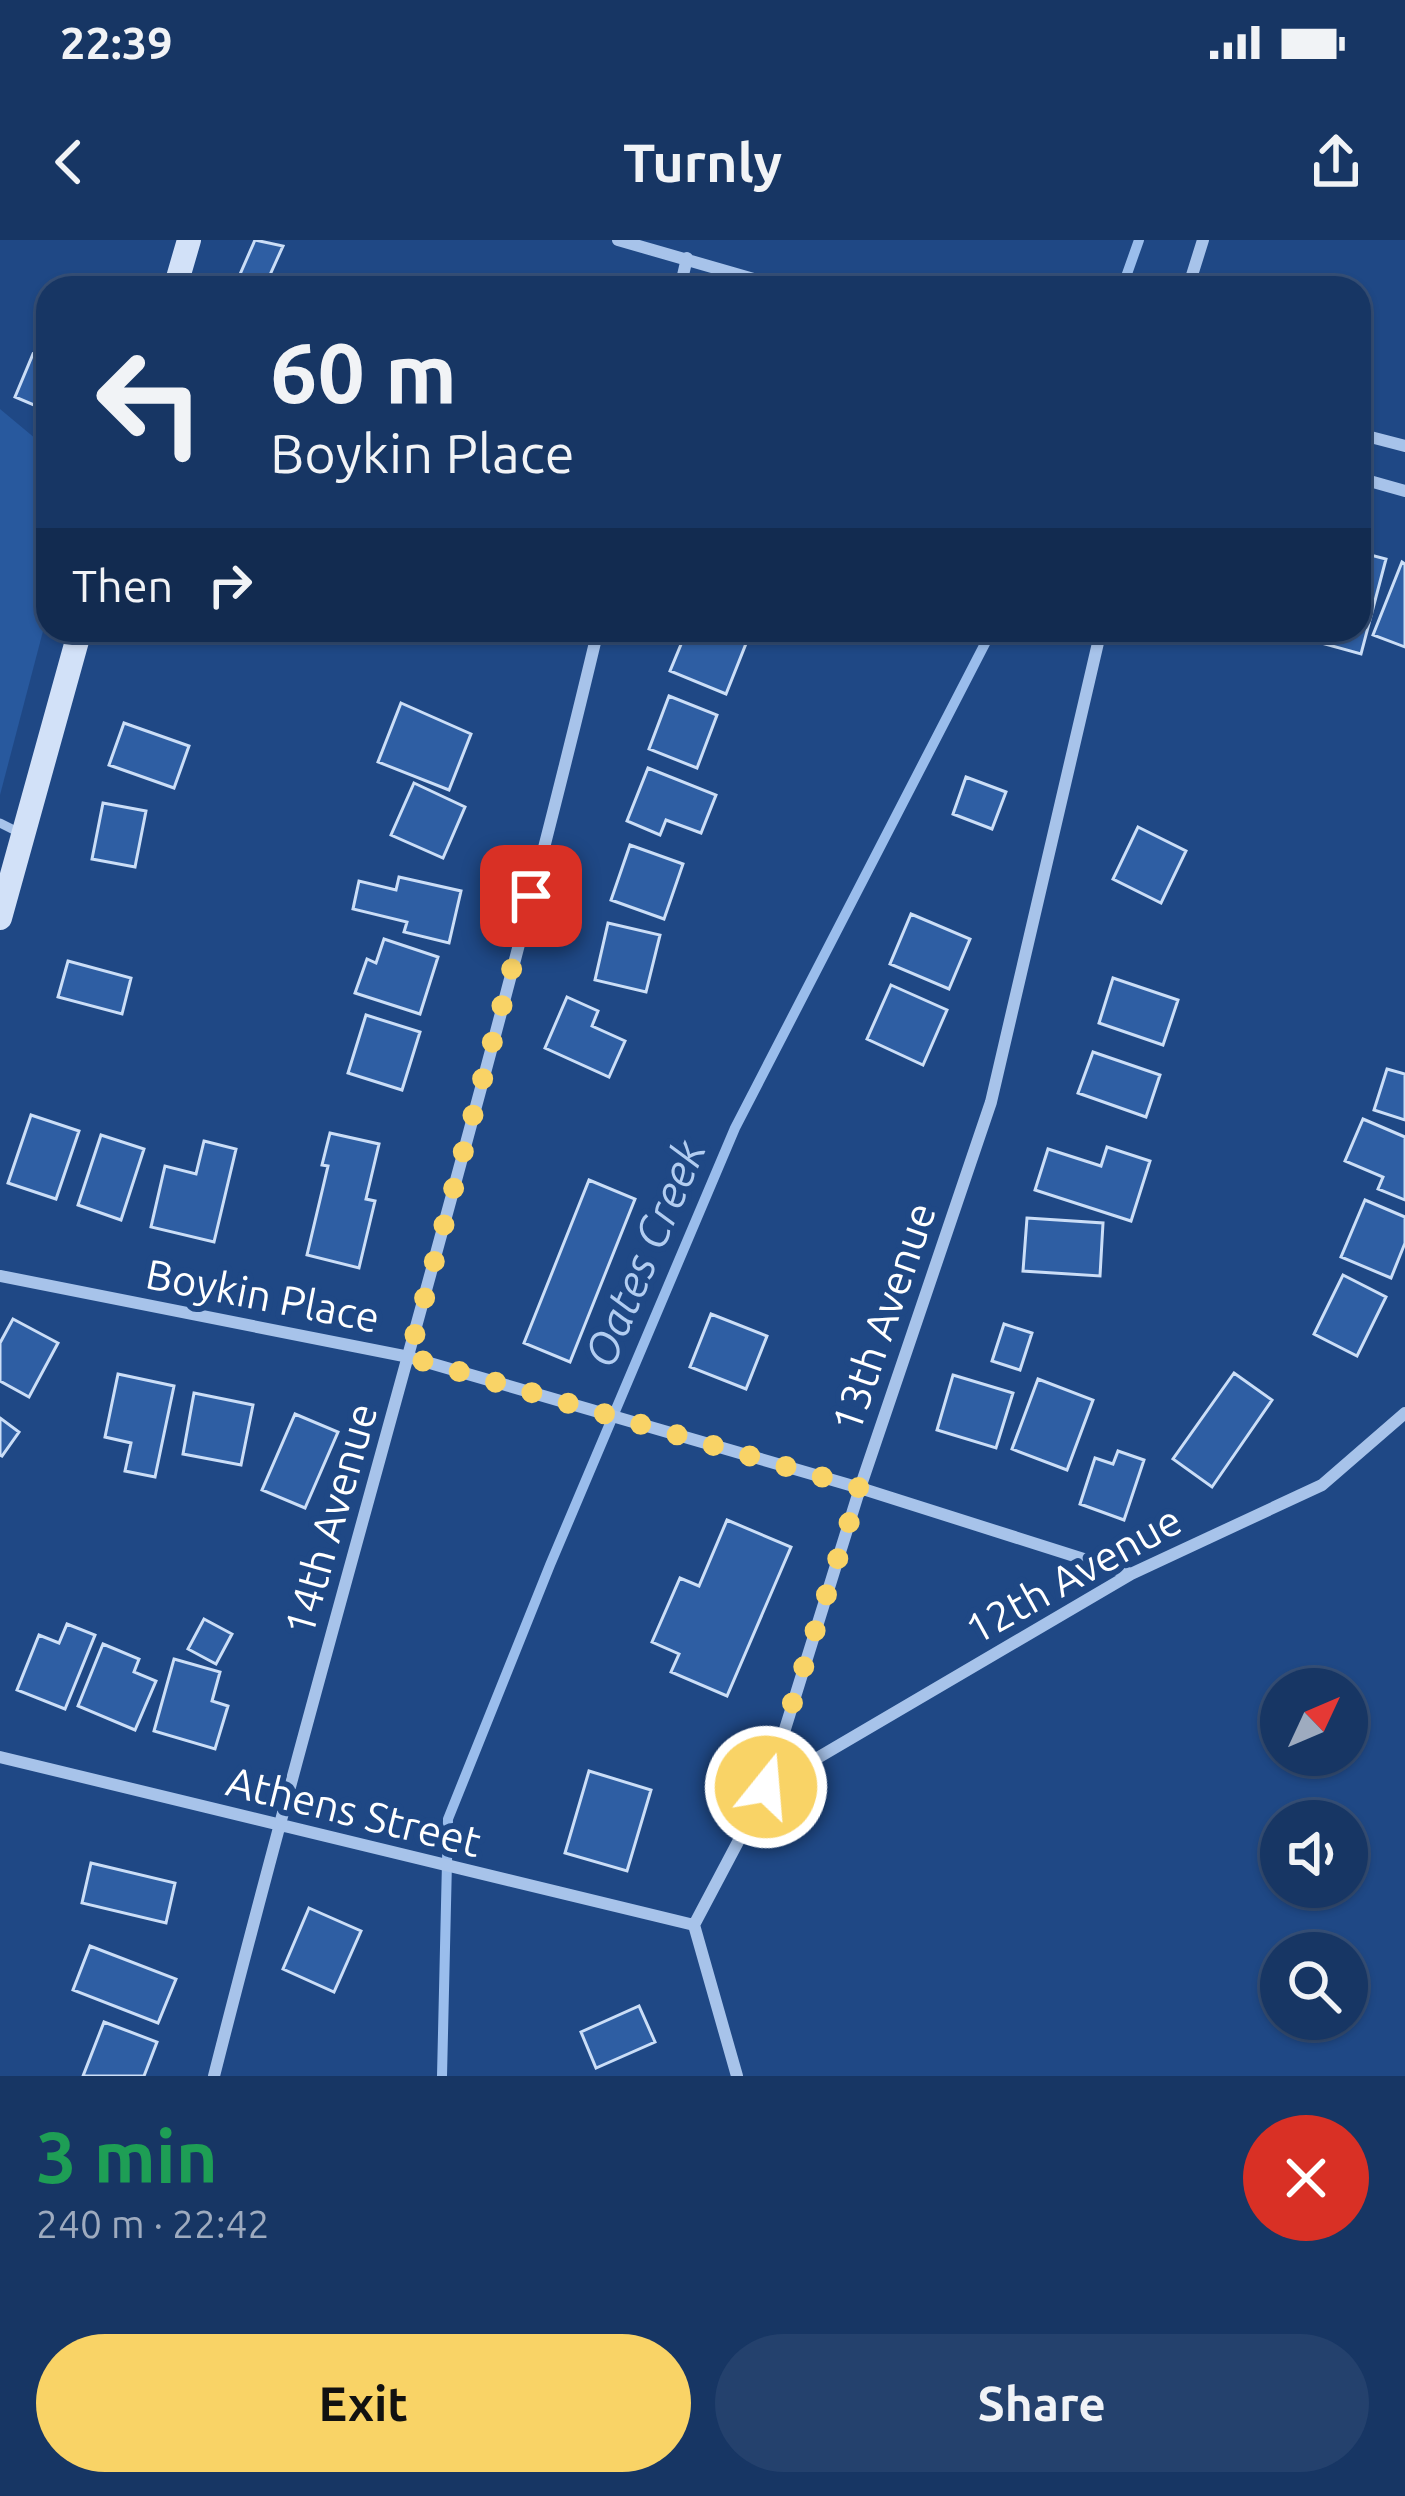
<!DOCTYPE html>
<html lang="en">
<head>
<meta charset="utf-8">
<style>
  body { margin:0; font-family:Ubuntu,sans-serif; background:#24416d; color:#f1f3f6; height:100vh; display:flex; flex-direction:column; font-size:45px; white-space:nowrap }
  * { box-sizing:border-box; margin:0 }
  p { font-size:39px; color:#9eabbf }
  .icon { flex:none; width:66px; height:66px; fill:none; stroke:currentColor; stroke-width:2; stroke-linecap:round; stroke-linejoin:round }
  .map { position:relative; height:1836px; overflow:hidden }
  .drawer { display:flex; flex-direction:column; background:#173664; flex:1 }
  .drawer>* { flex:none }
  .banner { position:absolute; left:36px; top:36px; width:1335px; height:366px; border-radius:36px; box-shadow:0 3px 9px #0004,0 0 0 3px #365078; background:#173664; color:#f1f3f6; overflow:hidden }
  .needle { width:78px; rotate:46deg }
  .tools { position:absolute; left:1260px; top:1428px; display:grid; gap:24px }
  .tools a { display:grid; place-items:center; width:108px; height:108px; border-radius:50%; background:#173664; box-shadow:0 3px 9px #0004,0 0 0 3px #365078; font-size:60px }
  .pin { position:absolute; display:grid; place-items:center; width:102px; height:102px; color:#fff; margin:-51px; border-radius:24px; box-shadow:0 6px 18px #0006 }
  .me { position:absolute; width:132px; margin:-66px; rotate:17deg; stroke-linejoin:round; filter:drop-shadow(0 0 9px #0008) }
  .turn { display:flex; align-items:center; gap:42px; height:252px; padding:0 36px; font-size:54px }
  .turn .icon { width:156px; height:156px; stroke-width:2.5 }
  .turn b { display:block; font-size:84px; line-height:102px }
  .then { display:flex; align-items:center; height:114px; padding:0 36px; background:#0003; gap:24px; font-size:45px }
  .round { display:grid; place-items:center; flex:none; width:126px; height:126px; border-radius:63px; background:#24416d }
  .head { display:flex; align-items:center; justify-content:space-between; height:204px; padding:0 36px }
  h1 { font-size:72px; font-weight:700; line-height:90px; color:#1e9e55 }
  .button { display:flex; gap:24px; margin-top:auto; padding:24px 36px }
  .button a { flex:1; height:138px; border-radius:72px; background:#f9d366; color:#111; font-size:48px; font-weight:700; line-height:138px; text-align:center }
  .button a+a { background:#24416d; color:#f1f3f6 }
  .status { display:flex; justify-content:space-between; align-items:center; height:84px; padding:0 60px; background:#173664; direction:ltr }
  .status svg { height:33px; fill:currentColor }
  header { display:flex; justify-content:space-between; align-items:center; height:156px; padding:0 36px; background:#173664; font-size:54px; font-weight:700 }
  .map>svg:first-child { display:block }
  .green { fill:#28599e }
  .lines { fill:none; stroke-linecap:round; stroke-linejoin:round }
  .stream { stroke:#9abdec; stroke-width:10 }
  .building { fill:#2e5ea3; stroke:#cbdef7; stroke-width:3 }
  .lane { stroke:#a7c3ea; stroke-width:9 }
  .street { stroke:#a7c3ea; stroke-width:12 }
  .secondary { stroke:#d2e1f8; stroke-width:24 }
  .route { stroke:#f9d366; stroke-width:21; stroke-dasharray:0 37.8 }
  .labels { text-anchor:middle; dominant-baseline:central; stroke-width:12; stroke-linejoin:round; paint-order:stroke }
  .street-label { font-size:42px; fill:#fff; stroke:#1f4885 }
  .water-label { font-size:45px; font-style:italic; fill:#b2cdf1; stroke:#1f4885 }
</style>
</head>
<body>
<div class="status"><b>22:39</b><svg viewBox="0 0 49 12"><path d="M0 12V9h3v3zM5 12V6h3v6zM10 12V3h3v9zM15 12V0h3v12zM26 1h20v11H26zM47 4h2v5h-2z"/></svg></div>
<header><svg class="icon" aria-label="back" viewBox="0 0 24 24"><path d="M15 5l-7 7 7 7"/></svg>Turnly<svg class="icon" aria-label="share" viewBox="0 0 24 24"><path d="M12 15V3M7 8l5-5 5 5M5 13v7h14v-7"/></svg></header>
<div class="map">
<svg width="1405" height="1836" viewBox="0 0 1405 1836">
  <rect width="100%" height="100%" fill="#1f4885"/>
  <!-- green -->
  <path class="green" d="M0 169 48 209V372L0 555Z"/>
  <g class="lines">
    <!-- stream -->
    <path class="stream" d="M1122 48 1139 0
      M442 1836 448 1579 550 1325 735 888 992 390"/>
  </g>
  <!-- building -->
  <path class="building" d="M255 0 283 6 264 48H234Z
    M33 114 48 120V171L15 157Z
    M1359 312 1386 319 1361 414 1303 398 1305 390H1359Z
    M1402 322 1405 324V407L1373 395Z
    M687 390H719L747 401 726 454 670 431Z
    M669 456 717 475 697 528 649 509Z
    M401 463 471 494 449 550 378 522Z
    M124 483 189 506 174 548 109 525Z
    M648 528 716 555 701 593 666 580 660 595 627 581Z
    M966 537 1006 552 992 589 953 574Z
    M414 543 465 567 443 618 391 595Z
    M103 563 146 571 135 627 92 619Z
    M1138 587 1186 611 1161 663 1113 639Z
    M630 605 683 624 664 679 611 660Z
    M399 637 461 651 449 703 404 692 407 682 353 669 359 641 396 650Z
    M911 674 970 699 949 749 890 724Z
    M608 683 660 695 646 752 595 740Z
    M384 699 438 717 420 774 355 753 367 719 376 723Z
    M68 721 131 738 122 774 58 757Z
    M1113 738 1178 760 1163 805 1099 783Z
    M891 745 947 770 923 825 867 799Z
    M567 757 598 771 592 786 625 801 609 837 545 808Z
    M366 775 420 792 402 850 348 833Z
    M1093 812 1160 835 1146 877 1078 853Z
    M1387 829 1405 834V880L1374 870Z
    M31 875 79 891 56 959 8 943Z
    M1363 879 1405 897V960L1378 949 1383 937 1345 921Z
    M330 893 379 904 366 959 375 961 359 1028 307 1015 328 926 322 925Z
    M101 895 144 909 121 980 78 965Z
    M204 901 236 909 214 1002 151 987 165 926 196 934Z
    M1107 907 1150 921 1131 981 1035 950 1048 909 1101 926Z
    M589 940 635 959 570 1122 524 1103Z
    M1365 960 1405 977V1003L1391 1038 1341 1017Z
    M1027 978 1103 983 1100 1036 1023 1031Z
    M1343 1035 1386 1057 1357 1116 1314 1094Z
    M711 1074 767 1096 746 1149 690 1127Z
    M13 1079 58 1103 29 1157 0 1141V1103Z
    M1004 1084 1032 1093 1020 1130 992 1121Z
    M1234 1133 1272 1160 1212 1247 1173 1219Z
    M118 1134 174 1146 155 1237 125 1231 131 1203 105 1197Z
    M953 1135 1013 1153 996 1208 937 1190Z
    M1038 1139 1093 1160 1067 1230 1012 1209Z
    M194 1153 253 1165 241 1225 183 1214Z
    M295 1174 338 1192 305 1268 262 1250Z
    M0 1178 19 1192 2 1216 0 1215Z
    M1118 1211 1144 1220 1124 1280 1080 1264 1095 1218 1113 1224Z
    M727 1280 791 1307 727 1456 671 1432 679 1414 652 1402 680 1338 699 1346Z
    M204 1379 232 1394 216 1424 188 1409Z
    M67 1384 95 1395 65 1469 17 1450 39 1395 59 1403Z
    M103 1404 139 1419 134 1432 156 1441 135 1490 78 1466Z
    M174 1419 220 1432 212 1461 228 1466 215 1509 154 1491Z
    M589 1531 651 1550 627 1631 565 1613Z
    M91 1623 175 1643 166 1683 82 1663Z
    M309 1668 361 1691 334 1752 283 1729Z
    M90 1706 176 1739 158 1783 73 1750Z
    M639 1766 655 1802 596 1828 581 1792Z
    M104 1782 157 1802 144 1836H83Z"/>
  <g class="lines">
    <!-- lane -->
    <path class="lane" d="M0 583 22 594"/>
    <!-- street -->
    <path class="street" d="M618 0 785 48
      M680 48 687 18
      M1188 48 1203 0
      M1359 194 1405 206
      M1359 238 1405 251
      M0 1036 409 1117 860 1248 1131 1334
      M0 1517 694 1685
      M768 1547 1131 1334 1322 1245 1405 1173
      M214 1836C337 1353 482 875 598 390
      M737 1836 694 1685 767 1547 860 1248 991 862 1101 390"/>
    <!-- secondary -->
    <path class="secondary" d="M175 48 189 0
      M0 678 80 390"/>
  </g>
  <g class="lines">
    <!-- route -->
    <path class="route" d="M531 656 409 1117 860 1248 766 1547"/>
  </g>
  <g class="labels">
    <!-- street labels -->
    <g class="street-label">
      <text transform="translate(263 1055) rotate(11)">Boykin Place</text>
      <text transform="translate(883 1077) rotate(-71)">13th Avenue</text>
      <text transform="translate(330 1279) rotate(-74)">14th Avenue</text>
      <text transform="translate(1073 1334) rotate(-29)">12th Avenue</text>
      <text transform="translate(354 1571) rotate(14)">Athens Street</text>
    </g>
    <!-- water labels -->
    <g class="water-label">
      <text transform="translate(644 1013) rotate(-67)">Oates Creek</text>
    </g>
  </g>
</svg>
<div class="tools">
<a><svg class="needle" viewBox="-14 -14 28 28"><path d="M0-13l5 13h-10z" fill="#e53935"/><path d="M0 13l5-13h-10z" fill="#9eabbf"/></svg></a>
<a><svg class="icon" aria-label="sound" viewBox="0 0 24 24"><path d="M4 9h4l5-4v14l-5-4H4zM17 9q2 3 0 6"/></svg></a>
<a><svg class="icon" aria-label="search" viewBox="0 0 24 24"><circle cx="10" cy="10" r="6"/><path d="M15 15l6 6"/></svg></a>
</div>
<div class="pin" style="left:531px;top:656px;background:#d93025"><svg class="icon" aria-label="arrive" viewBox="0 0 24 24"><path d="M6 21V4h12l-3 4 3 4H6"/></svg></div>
<svg class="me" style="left:766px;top:1547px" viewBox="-20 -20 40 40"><circle r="17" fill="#f9d366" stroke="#fff" stroke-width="3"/><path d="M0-11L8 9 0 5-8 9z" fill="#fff"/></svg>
<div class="banner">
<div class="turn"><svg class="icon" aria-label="left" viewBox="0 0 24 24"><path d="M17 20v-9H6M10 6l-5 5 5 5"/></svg><div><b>60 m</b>Boykin Place</div></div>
<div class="then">Then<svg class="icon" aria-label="right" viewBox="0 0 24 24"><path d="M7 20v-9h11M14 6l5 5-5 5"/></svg></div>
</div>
</div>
<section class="drawer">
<div class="head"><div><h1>3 min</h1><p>240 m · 22:42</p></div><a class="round" style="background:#d93025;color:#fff"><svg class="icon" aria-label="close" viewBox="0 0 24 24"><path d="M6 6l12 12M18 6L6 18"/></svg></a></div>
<div class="button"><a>Exit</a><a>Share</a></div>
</section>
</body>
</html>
